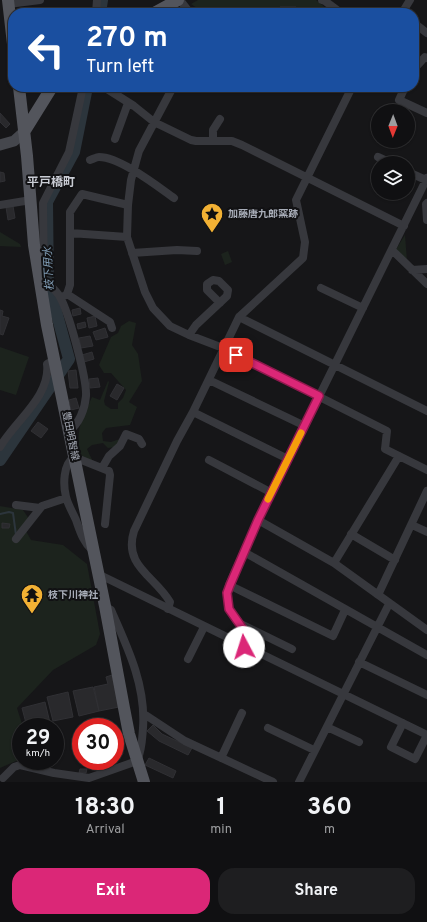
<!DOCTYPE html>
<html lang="en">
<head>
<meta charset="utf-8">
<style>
  body { margin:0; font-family:Overpass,"Noto Sans JP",sans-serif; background:#1e1e20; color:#f1f3f6; height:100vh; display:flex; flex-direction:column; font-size:15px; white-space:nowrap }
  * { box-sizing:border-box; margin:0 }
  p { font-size:13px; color:#9c9d9f }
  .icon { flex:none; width:22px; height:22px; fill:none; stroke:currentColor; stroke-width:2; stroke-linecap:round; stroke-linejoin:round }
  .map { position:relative; height:782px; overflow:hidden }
  .details { display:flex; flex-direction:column; background:#101012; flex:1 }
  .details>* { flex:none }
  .top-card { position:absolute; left:8px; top:8px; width:411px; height:84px; border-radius:16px; box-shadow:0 1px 3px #0004,0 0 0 1px #303032; background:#1a4fa0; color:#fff; overflow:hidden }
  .needle { width:26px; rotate:181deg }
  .controls { position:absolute; left:371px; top:104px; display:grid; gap:8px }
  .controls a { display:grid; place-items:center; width:44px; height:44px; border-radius:50%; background:#101012; box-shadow:0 1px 3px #0004,0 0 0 1px #303032; font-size:20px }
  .speed { position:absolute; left:12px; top:718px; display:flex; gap:8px; font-size:20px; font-weight:700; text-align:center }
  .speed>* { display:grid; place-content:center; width:52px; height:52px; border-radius:50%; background:#101012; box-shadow:0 1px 3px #0004,0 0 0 1px #303032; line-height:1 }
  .speed small { font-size:10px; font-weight:400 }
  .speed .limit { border:6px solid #d22; background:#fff; color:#111 }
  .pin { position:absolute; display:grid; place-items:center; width:34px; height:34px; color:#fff; margin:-17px; border-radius:8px; box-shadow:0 2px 6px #0006 }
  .me { position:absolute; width:44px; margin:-22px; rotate:355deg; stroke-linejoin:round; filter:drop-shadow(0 0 3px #0008) }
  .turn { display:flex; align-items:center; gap:14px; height:84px; padding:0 12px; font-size:18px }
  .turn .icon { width:52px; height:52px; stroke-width:2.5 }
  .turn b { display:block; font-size:28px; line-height:34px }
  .eta { display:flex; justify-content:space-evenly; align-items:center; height:68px; text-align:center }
  .eta b { font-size:24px; font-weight:700; line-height:28px }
  .primary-button { display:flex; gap:8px; margin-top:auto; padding:8px 12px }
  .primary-button a { flex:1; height:46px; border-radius:16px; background:#db2777; color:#fff; font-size:16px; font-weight:700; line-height:46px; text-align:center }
  .primary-button a+a { background:#1e1e20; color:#f1f3f6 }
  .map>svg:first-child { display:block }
  .green { fill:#1c231d }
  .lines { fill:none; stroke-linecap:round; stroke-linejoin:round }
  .stream { stroke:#2c353c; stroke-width:2 }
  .river { stroke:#2c353c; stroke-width:12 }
  .building { fill:#29292c; stroke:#303034 }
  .street { stroke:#37383d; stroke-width:8 }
  .secondary { stroke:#45474d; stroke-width:11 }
  .primary { stroke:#53555c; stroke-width:12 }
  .route-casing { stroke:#8e194d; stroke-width:10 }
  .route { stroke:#db2777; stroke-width:7 }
  .slow { stroke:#f59e0b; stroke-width:7 }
  .labels { text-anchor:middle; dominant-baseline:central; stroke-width:4; stroke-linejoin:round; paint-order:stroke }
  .poi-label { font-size:10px; font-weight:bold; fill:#a8adb8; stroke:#111113; text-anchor:start }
  .street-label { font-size:10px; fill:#a8adb8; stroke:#111113 }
  .water-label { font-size:11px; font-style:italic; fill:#7f9bb3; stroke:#111113 }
  .quarter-label { font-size:12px; font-weight:bold; fill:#c9ccd4; stroke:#111113 }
</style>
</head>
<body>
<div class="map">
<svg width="427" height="782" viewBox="0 0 427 782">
  <rect width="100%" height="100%" fill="#161618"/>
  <!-- green -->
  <path class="green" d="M198 0H316L327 9 325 13H204L191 4Z
    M0 232 20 244 21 247 0 246Z
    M405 235 407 261 395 251Z
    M228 251 232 262 225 265 221 254Z
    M129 321 136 323 132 345 138 354 142 381 129 402 137 407 130 425 106 428 102 433 103 441 111 442 120 439 116 447 108 448 103 443 92 445 87 449 94 464 81 457C75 430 81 422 92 397L100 400 108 381 109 382 104 401 105 405 111 409H118V403L123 398 126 390 111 373H104L99 365 111 337 118 333 121 326Z
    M0 347 29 357 16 395 0 390Z
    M0 506 23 510 29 519 26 531 31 540 63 545 87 564 100 634 96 645 53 670 17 708 23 727H21V761H48L36 766 16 761 0 768Z"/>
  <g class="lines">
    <!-- stream -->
    <path class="stream" d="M0 514 9 512 13 513 16 535"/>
    <!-- river -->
    <path class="river" d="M100 13 102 0
      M0 460 69 359 56 311 48 290 47 202 74 152 87 87"/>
  </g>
  <!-- building -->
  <path class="building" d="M280 7H296V13H280Z
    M0 113 10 124 6 128 0 122Z
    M0 172 4 173 5 181 0 182Z
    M13 206 15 218 8 220 6 207Z
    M80 308 81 314 73 316 72 310Z
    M0 310 3 311 2 316 9 318 3 335 0 334Z
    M95 316 97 326 89 328 87 318Z
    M85 322 86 327 78 329 77 324Z
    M105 328 108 337 96 340 93 332Z
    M90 336 93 346 81 348 79 338Z
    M92 352 94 359 84 362 82 355Z
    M76 370 78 388H70L68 371Z
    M98 378 100 387 90 388 89 379Z
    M117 384 124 388 117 400 110 396Z
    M76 398 79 408 71 410 69 400Z
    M38 422 48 429 41 438 31 431Z
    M2 523 10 524 9 528H2Z
    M112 675 119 707 99 711 94 687 108 684 106 677Z
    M93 687 99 711 79 716 73 691Z
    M68 692 73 717 53 721 47 697Z
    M45 702 51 727H27L22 708Z
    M153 725 162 734 192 748 188 755 159 741 147 731Z
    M121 734 123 741 115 743V736Z
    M121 750 123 754 115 759V753Z
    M149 758 176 771 173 778 145 765Z
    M95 761H99L100 763 104 761H112L103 767 94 770 92 763Z
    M80 769H87L86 773H79Z"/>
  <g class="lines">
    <!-- street -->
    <path class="street" d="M180 0 190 13
      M322 0 325 1 341 13
      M8 4 40 0
      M96 13 97 0
      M402 13 410 0
      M414 23 427 33
      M414 69 425 57 427 58
      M104 87 134 106 154 122 191 140 196 141H232L242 145 404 226
      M405 87 399 100 427 113
      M115 139 128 103
      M213 141V130L220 119
      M378 157 391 163
      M90 160C93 159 97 157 99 157 120 157 157 186 174 198
      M408 172 426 180
      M427 203 426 204 427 220
      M0 205 31 200
      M128 205 131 180 139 151 173 87
      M70 233 127 237
      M392 250 427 284
      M132 253 177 250 197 251
      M412 270 427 269
      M40 279H44C49 285 56 290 60 297 69 313 87 379 86 396 85 409 79 424 69 431
      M44 279 43 203 69 152 83 87
      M321 288 363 308
      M67 294 110 322 112 328
      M61 298 67 294 70 285V212L82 194 128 205 127 237 145 292 153 308 170 326 189 335 223 348 387 431 385 449 427 470
      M239 317 427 411
      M189 335 196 325 227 296 228 290 219 281 213 280 207 284V290L220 303
      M209 380 305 426
      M0 447C15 421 51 396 47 364L54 360
      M288 459 193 412 239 317 303 258 305 242 296 200 352 87
      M209 460 272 493
      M102 468 109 456 120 446 126 434 139 439 142 444
      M16 505 40 508
      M258 520 334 563 427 630
      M412 525 427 532
      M351 534 395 560
      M16 539 42 506 66 498
      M92 550C83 542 80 531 76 520 73 513 68 505 66 497 63 485 63 464 74 457L109 471 110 475 105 524
      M244 552 427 655
      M334 563 399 456
      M98 574 427 735
      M229 585 333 636 345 610
      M378 595 427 491
      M168 609 170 602C155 576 123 566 134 531L177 441 193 412
      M241 624 292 649
      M244 647 243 629 229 609 227 593 229 585 258 520 427 178
      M188 659 204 627
      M359 662 427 695
      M144 714 185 741 273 782
      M403 723 391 747 415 759 427 735
      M327 727 359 742
      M268 728 314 750
      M221 758 242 713
      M3 778 14 767 20 765 54 773 89 778 137 761C142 750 142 740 143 728 146 686 128 648 111 610L106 607
      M299 782 389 604"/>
    <!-- secondary -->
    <path class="secondary" d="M0 145 14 141 24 132"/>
    <!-- primary -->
    <path class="primary" d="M8 0 13 44
      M154 13 178 0
      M19 87 27 156 34 245 47 325 105 606 124 708 129 734 144 782
      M24 132 52 87"/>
  </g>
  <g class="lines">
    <!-- route casing -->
    <g class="route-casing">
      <path id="route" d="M236 355 319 396 258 520 230 585 227 593 229 609 243 629 244 647"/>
    </g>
    <!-- route -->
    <use href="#route" class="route"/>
    <!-- slow -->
    <path class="slow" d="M268 499 301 433"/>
  </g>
  <!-- icons -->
  <defs>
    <g id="sight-pin" transform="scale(1.15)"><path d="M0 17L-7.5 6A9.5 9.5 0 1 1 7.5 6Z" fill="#f2b134" stroke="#111113"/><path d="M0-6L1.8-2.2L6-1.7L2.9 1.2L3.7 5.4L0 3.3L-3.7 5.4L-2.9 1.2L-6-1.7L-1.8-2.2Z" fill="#111"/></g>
    <g id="temple-pin" transform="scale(1.15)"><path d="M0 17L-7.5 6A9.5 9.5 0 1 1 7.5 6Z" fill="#f2b134" stroke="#111113"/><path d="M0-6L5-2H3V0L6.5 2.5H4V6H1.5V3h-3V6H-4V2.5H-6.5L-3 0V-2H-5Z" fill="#111"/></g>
  </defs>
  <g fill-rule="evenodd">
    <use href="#sight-pin" x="212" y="214"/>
    <use href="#temple-pin" x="32" y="595"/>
  </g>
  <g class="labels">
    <!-- poi labels -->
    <g class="poi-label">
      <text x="228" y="214">加藤唐九郎窯跡</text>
      <text x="48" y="595">枝下川神社</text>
    </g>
    <!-- street labels -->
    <g class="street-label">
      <text transform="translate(70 436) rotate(79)">豊田明智線</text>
    </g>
    <!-- water labels -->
    <g class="water-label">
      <text transform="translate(49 269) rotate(-93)">枝下用水</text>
    </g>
    <!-- quarter labels -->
    <g class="quarter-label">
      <text x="51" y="183">平戸橋町</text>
    </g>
  </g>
</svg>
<div class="controls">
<a><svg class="needle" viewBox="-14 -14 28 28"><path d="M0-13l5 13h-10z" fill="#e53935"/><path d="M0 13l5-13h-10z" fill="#9c9d9f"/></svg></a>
<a><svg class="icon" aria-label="layers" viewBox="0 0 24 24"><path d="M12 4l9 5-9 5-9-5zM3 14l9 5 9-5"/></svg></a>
</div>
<div class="speed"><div>29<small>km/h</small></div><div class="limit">30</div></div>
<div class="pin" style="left:236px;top:355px;background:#d93025"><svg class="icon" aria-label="arrive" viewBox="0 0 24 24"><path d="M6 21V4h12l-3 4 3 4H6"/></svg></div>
<svg class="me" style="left:244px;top:647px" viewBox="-20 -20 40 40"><circle r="19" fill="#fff"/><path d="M0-13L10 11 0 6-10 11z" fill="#db2777"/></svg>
<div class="top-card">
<div class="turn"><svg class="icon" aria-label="left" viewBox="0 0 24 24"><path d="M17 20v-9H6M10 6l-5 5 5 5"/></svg><div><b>270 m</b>Turn left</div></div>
</div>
</div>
<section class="details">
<div class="eta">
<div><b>18:30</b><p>Arrival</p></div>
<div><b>1</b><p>min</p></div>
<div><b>360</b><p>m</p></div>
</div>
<div class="primary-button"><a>Exit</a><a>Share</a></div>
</section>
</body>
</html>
